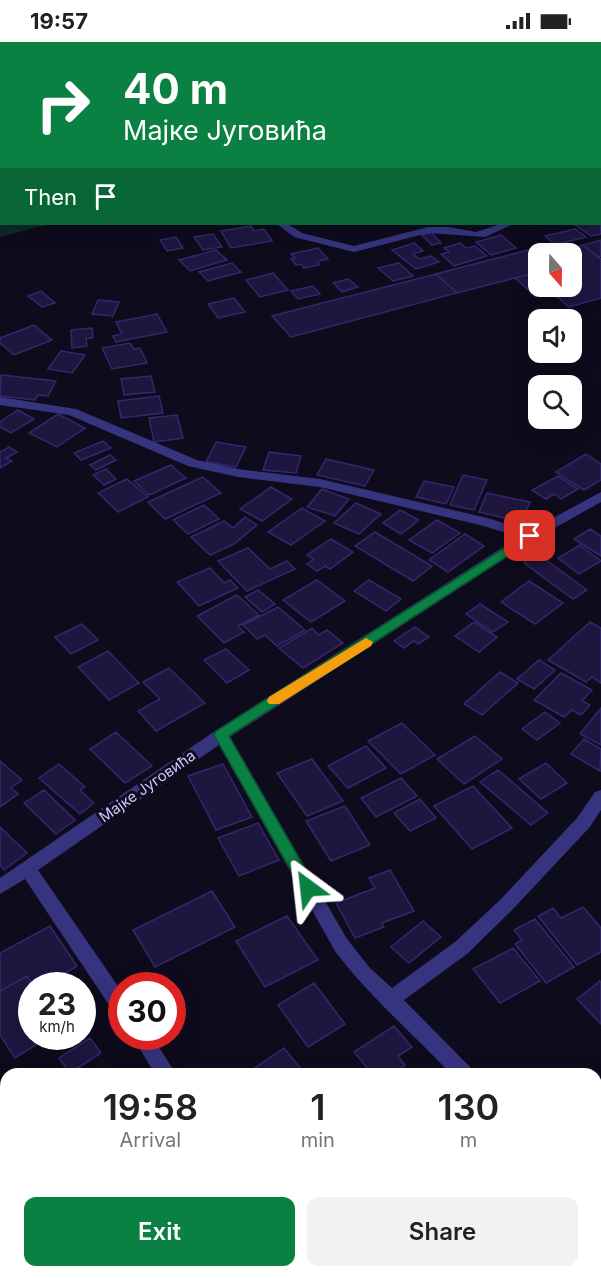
<!DOCTYPE html>
<html lang="en">
<head>
<meta charset="utf-8">
<style>
  body { margin:0; font-family:Inter,sans-serif; background:#f2f2f2; color:#222; height:100vh; display:flex; flex-direction:column; font-size:22px; white-space:nowrap }
  * { box-sizing:border-box; margin:0 }
  p { font-size:20px; color:#767676 }
  .icon { flex:none; width:33px; height:33px; fill:none; stroke:currentColor; stroke-width:2; stroke-linecap:round; stroke-linejoin:round }
  .map { position:relative; flex:1; overflow:hidden }
  .panel { position:absolute; left:0px; top:1026px; width:602px; height:210px; display:flex; flex-direction:column; background:#fff; border-radius:18px 18px 0 0; box-shadow:0 6px 24px #0002 }
  .panel>* { flex:none }
  .guide { position:absolute; left:0px; top:0px; width:602px; height:183px; box-shadow:0 6px 24px #0002; background:#0b8043; color:#fff; overflow:hidden }
  .needle { width:39px; rotate:160deg }
  .controls { position:absolute; left:528px; top:201px; display:grid; gap:12px }
  .controls a { display:grid; place-items:center; width:54px; height:54px; border-radius:12px; background:#fff; box-shadow:0 6px 24px #0002; font-size:30px }
  .speed { position:absolute; left:18px; top:930px; display:flex; gap:12px; font-size:30px; font-weight:700; text-align:center }
  .speed>* { display:grid; place-content:center; width:78px; height:78px; border-radius:50%; background:#fff; box-shadow:0 6px 24px #0002; line-height:1 }
  .speed small { font-size:15px; font-weight:400 }
  .speed .limit { border:9px solid #d22; background:#fff; color:#111 }
  .pin { position:absolute; display:grid; place-items:center; width:51px; height:51px; color:#fff; margin:-26px; border-radius:12px; box-shadow:0 3px 9px #0006 }
  .me { position:absolute; width:66px; margin:-33px; rotate:330deg; stroke-linejoin:round; filter:drop-shadow(0 0 4px #0008) }
  .turn { display:flex; align-items:center; gap:21px; height:126px; padding:0 24px; font-size:27px }
  .turn .icon { width:78px; height:78px; stroke-width:2.5 }
  .turn b { display:block; font-size:42px; line-height:51px }
  .then { display:flex; align-items:center; height:57px; padding:0 24px; background:#0003; gap:12px; font-size:22px }
  .eta { display:flex; justify-content:space-evenly; align-items:center; height:102px; text-align:center }
  .eta b { font-size:36px; font-weight:600; line-height:42px }
  .primary-button { display:flex; gap:12px; margin-top:auto; padding:12px 24px }
  .primary-button a { flex:1; height:69px; border-radius:12px; background:#0b8043; color:#fff; font-size:24px; font-weight:600; line-height:69px; text-align:center }
  .primary-button a+a { background:#f2f2f2; color:#222 }
  .status { display:flex; justify-content:space-between; align-items:center; height:42px; padding:0 30px; background:#fff; direction:ltr }
  .status svg { height:16px; fill:currentColor }
  .map>svg:first-child { display:block }
  .green { fill:#0e2826 }
  .building { fill:#1e163f; stroke:#34276c; stroke-width:1.5 }
  .lines { fill:none; stroke-linecap:round; stroke-linejoin:round }
  .street { fill:#36347e; fill-rule:evenodd }
  .route { fill:#0b8043; stroke:#07532c; stroke-width:1.5 }
  .slow { fill:#f59e0b }
  .labels { text-anchor:middle; dominant-baseline:central; stroke-width:6; stroke-linejoin:round; paint-order:stroke }
  .street-label { font-size:15px; fill:#cdc7ff; stroke:#0e0b1d }
</style>
</head>
<body>
<div class="status"><b>19:57</b><svg viewBox="0 0 49 12"><path d="M0 12V9h3v3zM5 12V6h3v6zM10 12V3h3v9zM15 12V0h3v12zM26 1h20v11H26zM47 4h2v5h-2z"/></svg></div>
<div class="map">
<svg width="601" height="1236" viewBox="0 0 601 1236">
  <rect width="100%" height="100%" fill="#0e0b1d"/>
  <!-- green -->
  <path class="green" d="M174 0H601V72L600 2 165 1Z
    M0 29 2 182H50L0 195Z"/>
  <!-- building -->
  <path class="building" d="M600 178 601 192 591 194 574 182H600Z
    M251 184 254 189 264 187 272 199 231 206 221 189Z
    M575 187 586 195 555 203 545 194Z
    M432 191 441 201 432 203 422 193Z
    M213 192 222 205 203 208 194 195Z
    M501 193 516 206 491 213 476 200Z
    M176 195 183 206 167 209 160 198Z
    M601 198V214L598 215 583 203Z
    M414 201 423 209 413 212 419 217 431 214 439 220 416 227 392 208Z
    M460 201 466 206 475 204 487 214 454 224 441 212 449 210 444 206Z
    M583 203 601 217V256L569 265 548 247 532 251 515 236 538 230V244H572V212H550Z
    M318 206 328 217 318 219 319 223 304 226 301 222 296 223 291 217 295 216 291 212Z
    M216 208 227 218 190 229 179 218Z
    M528 208 538 217V230L457 251 436 232Z
    M232 221 241 230 208 239 199 230Z
    M399 221 413 234 393 239 378 226Z
    M273 231 288 248 260 255 246 238Z
    M436 232 457 251 291 295 272 274Z
    M348 237 358 245 342 250 333 241Z
    M313 244 320 252 298 257 291 249Z
    M41 249 55 261 42 265 28 254Z
    M234 256 245 270 218 276 208 262Z
    M98 258 119 260 113 274 92 272Z
    M157 272 167 290 116 300 113 294 122 292 116 280Z
    M34 283 52 298 14 313 0 301V296Z
    M92 286 93 296H86L87 304 72 306 71 288Z
    M130 301 134 307 140 306 147 321 112 327 102 306Z
    M61 309 85 313 72 331 48 327Z
    M1 333 56 339 48 354 38 353 35 358 0 354Z
    M151 334 155 350 124 353 121 337Z
    M159 354 163 371 121 376 118 359Z
    M18 368 34 377 11 391 0 385V380Z
    M58 372 85 386 57 405 29 391Z
    M177 373 183 396 154 400 149 376Z
    M103 399 111 406 81 418 74 411Z
    M216 400 246 405 236 425 206 420Z
    M9 405 17 410 6 416 12 419 0 426V410Z
    M269 410 301 414 296 431 263 428Z
    M586 412 601 422V438L584 448 556 430Z
    M110 413 116 418 96 428 90 423Z
    M326 417 374 428 365 444 317 433Z
    M171 423 186 436 149 453 134 439Z
    M106 427 116 437 104 443 93 433Z
    M463 433 487 438 474 468 450 463Z
    M558 434 578 447 561 457 554 452 546 457 532 448Z
    M203 435 221 451 165 477 148 460Z
    M127 437 148 455 118 470 98 451Z
    M424 439 454 445 446 462 416 455Z
    M271 445 292 457 262 479 240 467Z
    M322 447 349 457 335 474 307 465Z
    M487 451 530 460 522 480 479 470Z
    M356 461 381 472 359 492 334 481Z
    M204 463 219 477 188 492 173 478Z
    M302 466 325 479 291 503 268 490Z
    M400 468 419 478 401 492 383 481Z
    M245 475 257 483 234 502 210 513 191 495 224 479 233 486Z
    M437 478 460 491 432 511 409 498Z
    M590 487 601 494V514L574 497Z
    M375 490 432 524 413 539 355 504Z
    M465 492 484 504 448 530 429 518Z
    M331 497 353 510 330 527 325 524 317 529 307 522 314 517 307 513Z
    M580 503 601 519 579 532 558 516Z
    M248 506 270 527 287 519 295 527 247 549 218 519Z
    M538 512 587 548 573 557 524 521Z
    M210 526 224 541 230 538 238 546 199 564 177 540Z
    M317 538 345 559 311 580 283 558Z
    M369 538 401 557 386 569 354 549Z
    M529 539 563 561 535 582 501 560Z
    M258 548 275 562 262 570 245 555Z
    M237 553 259 573 238 584 244 590 224 601 197 574Z
    M480 562 508 580 493 590 466 572Z
    M278 565 305 588 277 604 265 593 257 597 243 583Z
    M474 580 497 595 479 610 455 594Z
    M590 580 601 586V641L592 635 586 640 548 618Z
    M82 582 98 598 71 612 55 595Z
    M415 585 429 595 418 602 414 599 404 606 394 599Z
    M312 586 319 593 327 588 343 601 303 626 279 606Z
    M226 607 249 628 227 641 204 618Z
    M108 609 139 641 109 658 78 625Z
    M539 618 555 628 534 647 517 637Z
    M169 626 205 661 156 689 138 669 160 657 143 640Z
    M500 630 518 641 482 673 464 662Z
    M561 631 592 648 582 659 590 663 581 673 572 668 564 675 534 658Z
    M601 666V703L580 692Z
    M545 670 560 681 537 698 522 687Z
    M402 681 435 713 401 732 368 699Z
    M116 690 152 724 125 741 90 707Z
    M475 694 502 717 464 742 437 717Z
    M584 697 601 707 600 729 571 712Z
    M366 704 386 726 348 746 328 724Z
    M312 717 343 759 307 774 277 731Z
    M0 719 22 738 11 746 18 752 0 765Z
    M546 721 567 741 541 757 519 737Z
    M59 722 85 745 80 748 94 761 80 772 39 736Z
    M223 722 252 775 216 788 188 734Z
    M498 728 548 771 531 783 480 740Z
    M401 736 417 754 376 775 361 756Z
    M473 744 512 786 472 807 434 764Z
    M44 748 75 778 56 792 24 761Z
    M420 757 436 776 410 789 394 771Z
    M345 764 370 803 331 819 306 779Z
    M258 781 279 818 239 834 218 796Z
    M0 785 27 811 4 828 0 823Z
    M390 828 414 869 382 881 384 885 355 896 336 861 375 846 369 836Z
    M212 849 235 885 155 925 133 888Z
    M583 865 601 886V910L577 923 538 874 553 866 561 876Z
    M287 874 318 918 265 945 236 899Z
    M535 877 574 925 546 941 515 902 522 898 514 888Z
    M423 879 441 895 409 921 391 905Z
    M50 884 77 924 43 944H33L27 934 0 949V911Z
    M513 906 540 939 500 961 473 927Z
    M27 934 33 944H32V994H50L15 1016 0 993V949Z
    M600 939 601 940V982L577 957Z
    M314 941 345 982 308 1005 278 963Z
    M394 984 412 1005 398 1014 405 1023 392 1032H372L354 1010Z
    M90 996 101 1011 70 1031 59 1016Z
    M284 1006 305 1032H246Z
    M254 1230H301L303 1233 300 1236H247Z
    M447 1230H476L468 1236H451Z"/>
  <g class="lines">
    <!-- street -->
    <path class="street" d="M600 146H601V152H600Z
      M277 182H288L302 191 354 204 428 185H449L476 190 501 182H513L485 195 428 191 354 210 294 195Z
      M0 355 76 367 197 418 238 427 320 437 487 476 529 489 601 450V460L535 497 230 695 347 897 370 926 392 946 455 900 501 857 577 776 595 750 601 748V768L589 786 513 867 467 912 404 958 471 1026 474 1032H451C412 991 368 953 335 909L219 703 38 828 122 950V974L115 972 25 837 0 852V836L215 689 519 495 484 484 320 445 238 435 188 424 69 373 0 363Z
      M132 994H152L176 1032H155Z
      M596 1177 601 1179V1206L596 1203Z
      M310 1230H334L337 1236H313Z"/>
  </g>
  <!-- route -->
  <path class="route" d="M530 490 534 492 536 494 534 497 229 694 316 846 314 850 308 852 303 850 214 693 216 689Z"/>
  <!-- slow -->
  <path class="slow" d="M366 596 373 600 371 604 279 662H269L267 659 269 655Z"/>
  <g class="labels">
    <!-- street labels -->
    <g class="street-label">
      <text transform="translate(147 744) rotate(-35)">Мајке Југовића</text>
    </g>
  </g>
</svg>
<div class="controls">
<a><svg class="needle" viewBox="-14 -14 28 28"><path d="M0-13l5 13h-10z" fill="#e53935"/><path d="M0 13l5-13h-10z" fill="#767676"/></svg></a>
<a><svg class="icon" aria-label="sound" viewBox="0 0 24 24"><path d="M4 9h4l5-4v14l-5-4H4zM17 9q2 3 0 6"/></svg></a>
<a><svg class="icon" aria-label="search" viewBox="0 0 24 24"><circle cx="10" cy="10" r="6"/><path d="M15 15l6 6"/></svg></a>
</div>
<div class="speed"><div>23<small>km/h</small></div><div class="limit">30</div></div>
<div class="pin" style="left:530px;top:494px;background:#d93025"><svg class="icon" aria-label="arrive" viewBox="0 0 24 24"><path d="M6 21V4h12l-3 4 3 4H6"/></svg></div>
<svg class="me" style="left:308px;top:846px" viewBox="-20 -20 40 40"><path d="M0-17L14 15 0 8-14 15z" fill="#0b8043" stroke="#fff" stroke-width="4"/></svg>
<div class="guide">
<div class="turn"><svg class="icon" aria-label="right" viewBox="0 0 24 24"><path d="M7 20v-9h11M14 6l5 5-5 5"/></svg><div><b>40 m</b>Мајке Југовића</div></div>
<div class="then">Then<svg class="icon" aria-label="arrive" viewBox="0 0 24 24"><path d="M6 21V4h12l-3 4 3 4H6"/></svg></div>
</div>
<section class="panel">
<div class="eta">
<div><b>19:58</b><p>Arrival</p></div>
<div><b>1</b><p>min</p></div>
<div><b>130</b><p>m</p></div>
</div>
<div class="primary-button"><a>Exit</a><a>Share</a></div>
</section>
</div>
</body>
</html>
